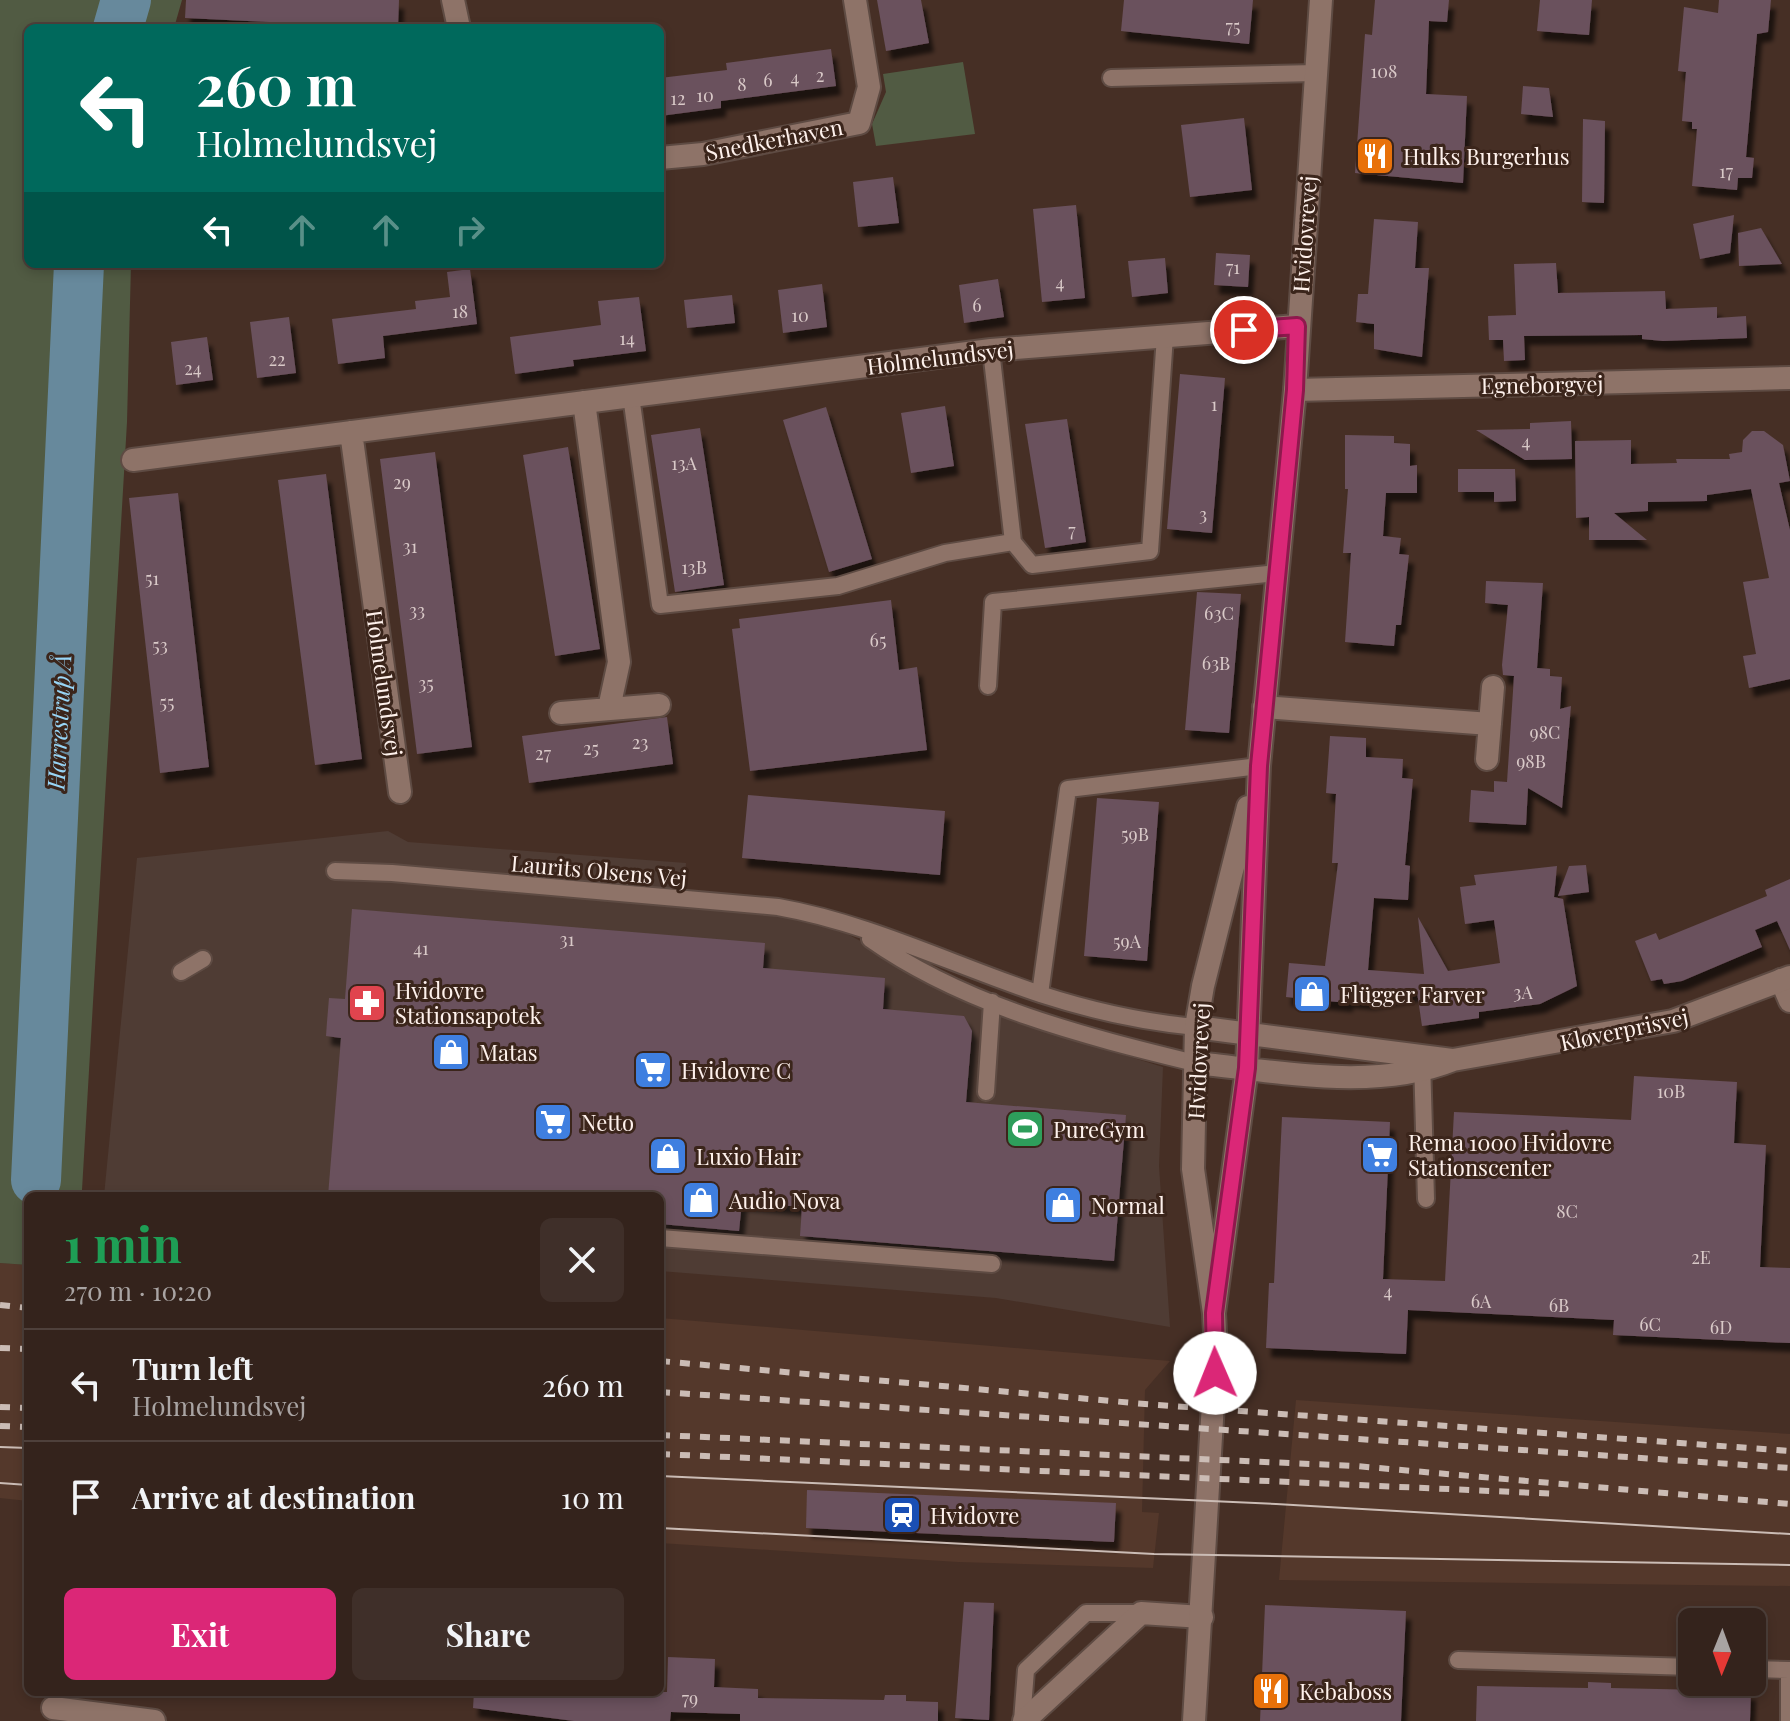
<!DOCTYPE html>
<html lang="en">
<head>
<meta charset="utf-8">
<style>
  body { margin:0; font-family:"Playfair Display",serif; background:#3f2f29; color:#f1f3f6; height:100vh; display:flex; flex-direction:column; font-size:30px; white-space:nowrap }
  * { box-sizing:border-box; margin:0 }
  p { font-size:26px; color:#a9a4a3 }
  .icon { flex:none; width:44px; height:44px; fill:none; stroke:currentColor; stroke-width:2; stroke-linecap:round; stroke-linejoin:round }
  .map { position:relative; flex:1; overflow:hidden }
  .side { position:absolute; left:24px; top:1192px; width:640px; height:504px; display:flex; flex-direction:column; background:#34231c; border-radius:12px; box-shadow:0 4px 12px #0003,0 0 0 2px #4e403b }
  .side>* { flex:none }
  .banner { position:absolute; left:24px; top:24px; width:640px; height:244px; border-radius:12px; box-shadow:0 4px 12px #0003,0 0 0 2px #4e403b; background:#00695c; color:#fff; overflow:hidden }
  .needle { width:52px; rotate:181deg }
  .fabs { position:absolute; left:1678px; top:1608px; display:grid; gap:16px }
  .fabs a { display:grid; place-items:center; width:88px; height:88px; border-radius:12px; background:#34231c; box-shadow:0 4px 12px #0003,0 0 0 2px #4e403b; font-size:40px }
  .pin { position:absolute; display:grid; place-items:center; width:68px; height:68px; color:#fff; margin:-34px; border:4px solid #fff; border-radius:50%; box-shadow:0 2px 8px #0007 }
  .me { position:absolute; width:88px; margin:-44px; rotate:359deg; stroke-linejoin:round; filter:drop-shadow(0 0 6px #0008) }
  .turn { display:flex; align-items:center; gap:28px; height:168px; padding:0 40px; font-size:36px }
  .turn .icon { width:104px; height:104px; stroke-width:2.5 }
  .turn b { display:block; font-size:56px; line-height:68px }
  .lanes { display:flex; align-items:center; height:76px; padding:0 40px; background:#0003; justify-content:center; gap:40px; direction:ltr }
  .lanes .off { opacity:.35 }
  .round { display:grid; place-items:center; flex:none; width:84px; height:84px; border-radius:12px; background:#3f2f29 }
  .overview { display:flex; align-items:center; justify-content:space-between; height:136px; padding:0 40px }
  h1 { font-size:48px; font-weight:700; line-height:60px; color:#1e9e55 }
  .button { display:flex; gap:16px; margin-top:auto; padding:16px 40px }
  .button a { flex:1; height:92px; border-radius:12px; background:#db2777; color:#fff; font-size:32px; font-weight:700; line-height:92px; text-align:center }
  .button a+a { background:#3f2f29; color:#f1f3f6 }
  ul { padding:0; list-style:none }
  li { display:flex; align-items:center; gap:24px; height:112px; padding:0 40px; border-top:2px solid #4e403b }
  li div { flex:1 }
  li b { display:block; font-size:30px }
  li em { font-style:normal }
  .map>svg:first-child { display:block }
  .commercial { fill:#4f3c34 }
  .built { fill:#54382b }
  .green { fill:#515b43 }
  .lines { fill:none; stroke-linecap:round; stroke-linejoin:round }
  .river { stroke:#67899c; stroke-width:50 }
  .building { fill:#6a515d; filter:url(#shadow) }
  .service-casing { stroke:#5e4b43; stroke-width:20 }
  .minor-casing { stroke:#5e4b43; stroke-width:26 }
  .tertiary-casing { stroke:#5e4b43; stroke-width:26 }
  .service { stroke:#8e7368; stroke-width:16 }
  .minor { stroke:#8e7368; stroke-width:22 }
  .tertiary { stroke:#8e7368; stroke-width:22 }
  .tram { stroke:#cbbcb5; stroke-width:2 }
  .rail { stroke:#cbbcb5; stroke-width:6; stroke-dasharray:10 10; stroke-linecap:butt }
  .route-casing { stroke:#8e194d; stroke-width:20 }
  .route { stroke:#db2777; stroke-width:14 }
  .labels { text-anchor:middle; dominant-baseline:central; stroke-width:6; stroke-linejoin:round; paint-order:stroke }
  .number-label { font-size:18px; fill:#d9c9c8 }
  .street-label { font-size:22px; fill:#fef1ec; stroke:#3b251b }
  .poi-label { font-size:22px; fill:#fef1ec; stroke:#3b251b; text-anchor:start }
  .water-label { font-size:24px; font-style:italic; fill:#98d5f6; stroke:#3b251b }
</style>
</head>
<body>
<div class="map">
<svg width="1790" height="1721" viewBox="0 0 1790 1721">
  <defs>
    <filter id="shadow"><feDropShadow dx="5" dy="9" stdDeviation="2" flood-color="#0009"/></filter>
  </defs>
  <rect width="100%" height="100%" fill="#462f25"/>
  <!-- commercial -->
  <path class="commercial" d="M388 831 408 842 686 863 683 903 788 913 838 929 974 1002 1023 1024 1163 1067 1159 1166 1170 1327 996 1298 660 1271V1196H104L137 858Z"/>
  <!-- built -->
  <path class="built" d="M0 1263 28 1265V1501L0 1498Z
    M660 1318 1170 1361 1145 1390 1142 1512 1159 1513 1153 1568 958 1562 660 1543Z
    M1296 1400 1790 1434V1586L1279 1580Z"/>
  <!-- green -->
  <path class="green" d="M0 0H182L174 28H28V264H131L127 422 82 1190 84 1196H28V1265L0 1263Z
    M963 62 975 134 876 146 872 124 886 92 883 74Z"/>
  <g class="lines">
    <!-- river -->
    <path class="river" d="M118 28 126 0
      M36 1180 79 264"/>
  </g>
  <!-- building -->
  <path class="building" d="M186 0H399L398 28 185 18Z
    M877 0H921L929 43 886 51Z
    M1124 0H1253L1249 44 1121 31Z
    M1375 0H1449L1447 22 1429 21 1426 94 1467 96 1463 183 1355 173 1365 34 1372 35Z
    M1540 0H1592L1589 35 1537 31Z
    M1719 0H1771L1768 32 1757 34 1746 157 1754 158 1752 178H1738L1737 190 1692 186 1697 129H1692V122L1682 121 1686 72 1678 71 1684 7 1718 13Z
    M831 49 836 86 721 101V108L660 116V78L727 70 726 63Z
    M1523 86 1549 88 1553 117 1521 114Z
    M1244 118 1252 190 1190 197 1181 125Z
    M1583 119 1605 121 1604 203 1582 202Z
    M893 177 899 223 858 227 853 182Z
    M1076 205 1085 298 1042 302 1033 209Z
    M1734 215 1730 253 1700 259 1693 224Z
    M1374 219 1418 222 1415 268H1429L1422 357 1374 349V324L1356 322 1358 294H1368Z
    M1761 228 1782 264 1739 266 1738 233Z
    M1216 253 1250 255 1248 287 1214 285Z
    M1165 258 1168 293 1132 297 1128 261Z
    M1556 263 1558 293 1665 291 1666 309 1717 307V318L1746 316 1747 338 1663 341 1642 339V335L1524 336 1525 360 1504 361 1503 340H1489L1488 316 1516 315 1514 264Z
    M470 269 477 324 383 336 385 358 338 364 332 319 416 309 415 301 450 297 447 272Z
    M998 279 1004 317 964 323 959 285Z
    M822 284 827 327 783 333 778 290Z
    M732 295 735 323 687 328 684 300Z
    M639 297 646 351 573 360 574 366 515 374 510 337 601 325 598 301Z
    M289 317 296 373 257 378 250 322Z
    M207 337 213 380 176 385 171 342Z
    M1180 374 1225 378 1212 533 1167 529Z
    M945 406 954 466 911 473 901 413Z
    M826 407 872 559 829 572 783 420Z
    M1067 419 1086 542 1045 548 1025 424Z
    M1571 421 1572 459 1525 460 1476 430 1530 429V423Z
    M700 428 724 585 675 592 651 435Z
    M1752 431H1764L1783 445 1790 481 1779 483 1790 530V679L1749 688 1743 656 1756 654 1743 582 1769 578 1751 489 1707 495V501L1648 502V511L1614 513 1647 540H1589V517L1576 518 1575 441 1631 440V464L1677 463 1676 459H1730L1729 454 1742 452 1743 440Z
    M1345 435 1394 436V443L1410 444V466L1417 465V493H1386L1383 536 1401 538 1399 554 1409 555 1401 625H1396L1394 646 1345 642 1351 553H1343L1348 489H1345Z
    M568 447 600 649 555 656 523 455Z
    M435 452 472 747 417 754 380 459Z
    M1458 469H1515L1516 501 1494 502V492H1458Z
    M326 474 362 759 315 765 278 480Z
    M178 493 209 767 160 773 129 498Z
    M1486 581 1543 583 1537 668 1550 669V676L1562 677 1560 709 1571 706 1562 808 1528 788 1526 825 1469 822 1471 790 1494 792V781L1507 782 1514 676 1503 675 1502 665 1508 605 1485 603Z
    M1197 592 1241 594 1229 733 1185 730Z
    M891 600 899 670 917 667 927 750 750 771 732 629 740 628 739 619Z
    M667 717 673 764 529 783 522 736Z
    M1330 736 1366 738V757L1403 759 1402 778 1413 779 1405 865 1410 866 1408 900 1374 898 1368 970 1424 974 1418 917 1448 971 1500 963 1494 920 1465 924 1460 887 1476 885 1474 875 1557 866 1554 897 1563 899 1577 986 1540 1004 1479 1012V1018L1422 1026 1417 992 1370 1001 1348 999V1003L1286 997 1289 963 1325 966 1338 863H1332L1336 794 1326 793Z
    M748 795 945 811 940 875 742 858Z
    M1097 798 1159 802 1147 961 1084 956Z
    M1586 865 1589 892 1558 896 1569 866Z
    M1790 879V950L1777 921 1755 930 1762 947 1682 981 1664 984 1662 979 1651 981 1635 941 1656 933 1659 940 1767 896 1765 890Z
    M352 909 765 943 763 968 885 978 883 1009 964 1016 972 1031 966 1102 1126 1115 1114 1261 800 1236 802 1207 742 1202 739 1231 660 1224V1196H461L396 1191 395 1196H328L341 1038 326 1036 327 1022 329 998 345 999Z
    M1634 1076 1737 1082 1734 1143 1766 1145 1760 1267 1790 1268V1343L1613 1335 1614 1320 1408 1310 1406 1354 1266 1348 1269 1283H1274L1282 1117 1390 1122 1383 1279 1445 1281 1454 1112 1631 1120Z
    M807 1490 1116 1503 1114 1542 806 1528Z
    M964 1602 994 1603 989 1720 955 1718Z
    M1265 1605 1406 1611 1401 1721H1260Z
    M668 1657 715 1659 714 1687 758 1689V1698L884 1700 885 1695H906V1701L938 1702V1721H740V1714L671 1712 670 1721H574L473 1708 474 1692H667Z
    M1588 1682 1611 1683V1688L1751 1691 1750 1721H1476L1477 1686 1588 1688Z"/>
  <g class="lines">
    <!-- service casing -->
    <g class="service-casing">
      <path id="service" d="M1111 78 1316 73
        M631 396 660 605 838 586 945 553 1013 542 991 350
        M1013 542 1032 565 1150 551 1165 336
        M988 686 993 602 1277 573
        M335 871 392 873 778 907C869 923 953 965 1040 994 1092 1011 1143 1022 1196 1027
        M870 939C965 1006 1084 1036 1195 1063
        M181 972 203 959
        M1040 994 1068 789 1259 766
        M1422 1060 1426 1199
        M986 1092 992 1002
        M660 1238 992 1264
        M1458 1660 1692 1667
        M1752 1669 1789 1670V1721
        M1022 1721 1026 1670 1086 1613H1141"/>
    </g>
    <!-- minor casing -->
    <g class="minor-casing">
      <path id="minor" d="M453 0 459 28
        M660 158 703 154 859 123 869 87 855 0
        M1295 390 1790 378
        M584 402 619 662 609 708
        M351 432 400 792
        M133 460 991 350 1297 326
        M1264 707 1490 724
        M561 713 659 705
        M1487 759 1493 687
        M1781 980 1790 1001
        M53 1708 154 1721
        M1024 1721 1141 1613 1202 1617"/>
    </g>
    <!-- tertiary casing -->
    <g class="tertiary-casing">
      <path id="tertiary" d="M1196 1027 1452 1060
        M1195 1063C1278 1071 1374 1092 1453 1060L1673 1021 1790 977
        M1214 1313 1247 1068 1259 766 1295 390 1321 0
        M1194 1721 1216 1353 1214 1313 1193 1169 1196 1027 1203 986 1248 807"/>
    </g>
    <!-- service -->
    <use href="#service" class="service"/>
    <!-- minor -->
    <use href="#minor" class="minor"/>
    <!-- tertiary -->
    <use href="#tertiary" class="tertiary"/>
    <!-- tram -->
    <path class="tram" d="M0 1447 28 1448
      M660 1476 1276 1504 1790 1534
      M0 1483 28 1485
      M660 1528 1154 1554 1790 1565"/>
    <!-- rail -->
    <path class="rail" d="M0 1305 28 1308
      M0 1348 28 1349
      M660 1361 1145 1404 1790 1451
      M660 1392 1790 1468
      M0 1407 28 1408
      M0 1426 28 1427
      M660 1435 1356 1466 1790 1504
      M660 1454 1559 1494"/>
  </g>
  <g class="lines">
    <!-- route casing -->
    <g class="route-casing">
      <path id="route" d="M1215 1373 1214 1313 1247 1068 1259 766 1295 390 1297 326 1244 330"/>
    </g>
    <!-- route -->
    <use href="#route" class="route"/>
  </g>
  <!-- icons -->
  <defs>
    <g id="restaurant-square" transform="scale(2)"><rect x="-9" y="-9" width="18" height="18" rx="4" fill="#e8710a" stroke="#3b251b"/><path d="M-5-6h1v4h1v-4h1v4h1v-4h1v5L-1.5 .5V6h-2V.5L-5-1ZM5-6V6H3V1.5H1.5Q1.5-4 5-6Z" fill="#fff"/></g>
    <g id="shop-square" transform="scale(2)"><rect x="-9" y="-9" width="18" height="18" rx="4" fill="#3f7fe0" stroke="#3b251b"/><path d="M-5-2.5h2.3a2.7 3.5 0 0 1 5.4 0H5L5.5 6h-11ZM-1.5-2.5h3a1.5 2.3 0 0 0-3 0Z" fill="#fff"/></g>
    <g id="pharmacy-square" transform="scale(2)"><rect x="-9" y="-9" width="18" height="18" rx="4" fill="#e0444e" stroke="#3b251b"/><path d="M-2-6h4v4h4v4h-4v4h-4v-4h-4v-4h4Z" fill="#fff"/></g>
    <g id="supermarket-square" transform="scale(2)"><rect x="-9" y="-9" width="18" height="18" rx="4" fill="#3f7fe0" stroke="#3b251b"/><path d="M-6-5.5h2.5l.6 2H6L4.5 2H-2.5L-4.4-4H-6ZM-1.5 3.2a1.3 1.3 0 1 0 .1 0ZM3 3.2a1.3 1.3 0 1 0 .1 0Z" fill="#fff"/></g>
    <g id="stadium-square" transform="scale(2)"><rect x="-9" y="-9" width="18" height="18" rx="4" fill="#2e9e5b" stroke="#3b251b"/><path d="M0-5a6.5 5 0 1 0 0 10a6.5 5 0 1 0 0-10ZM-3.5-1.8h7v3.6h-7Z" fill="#fff"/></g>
    <g id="station-square" transform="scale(2)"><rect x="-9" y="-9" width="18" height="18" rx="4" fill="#1a4fb4" stroke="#3b251b"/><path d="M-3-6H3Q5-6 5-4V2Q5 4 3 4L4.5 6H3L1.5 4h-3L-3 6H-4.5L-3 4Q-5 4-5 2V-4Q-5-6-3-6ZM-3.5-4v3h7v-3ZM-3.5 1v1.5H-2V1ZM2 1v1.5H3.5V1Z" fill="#fff"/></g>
  </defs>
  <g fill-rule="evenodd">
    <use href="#restaurant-square" x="1375" y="156"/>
    <use href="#shop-square" x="1312" y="994"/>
    <use href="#pharmacy-square" x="367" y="1003"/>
    <use href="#shop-square" x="451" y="1052"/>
    <use href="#supermarket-square" x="653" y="1070"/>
    <use href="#supermarket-square" x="553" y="1122"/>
    <use href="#stadium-square" x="1025" y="1129"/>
    <use href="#supermarket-square" x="1380" y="1155"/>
    <use href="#shop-square" x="668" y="1156"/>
    <use href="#shop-square" x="701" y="1200"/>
    <use href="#shop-square" x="1063" y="1205"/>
    <use href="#station-square" x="902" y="1515"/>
    <use href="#restaurant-square" x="1271" y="1691"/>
  </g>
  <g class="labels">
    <!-- number labels -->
    <g class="number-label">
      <text x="1233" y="26">75</text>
      <text x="1384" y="71">108</text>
      <text x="820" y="75">2</text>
      <text x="795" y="77">4</text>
      <text x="768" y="80">6</text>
      <text x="742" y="84">8</text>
      <text x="705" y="95">10</text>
      <text x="678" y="98">12</text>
      <text x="1726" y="171">17</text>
      <text x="1233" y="267">71</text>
      <text x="1060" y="282">4</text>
      <text x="977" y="305">6</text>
      <text x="460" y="311">18</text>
      <text x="800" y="315">10</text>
      <text x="627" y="338">14</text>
      <text x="277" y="359">22</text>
      <text x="193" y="368">24</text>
      <text x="1214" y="404">1</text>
      <text x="1526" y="441">4</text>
      <text x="684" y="463">13A</text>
      <text x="402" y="482">29</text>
      <text x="1203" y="514">3</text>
      <text x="1072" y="530">7</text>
      <text x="410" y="546">31</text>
      <text x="694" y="567">13B</text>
      <text x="152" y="578">51</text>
      <text x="417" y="610">33</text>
      <text x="1219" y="613">63C</text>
      <text x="878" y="640">65</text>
      <text x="160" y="645">53</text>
      <text x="1216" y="663">63B</text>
      <text x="426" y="683">35</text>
      <text x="167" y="702">55</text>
      <text x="1545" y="732">98C</text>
      <text x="640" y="742">23</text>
      <text x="591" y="748">25</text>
      <text x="543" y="753">27</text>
      <text x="1531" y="761">98B</text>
      <text x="1135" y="834">59B</text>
      <text x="567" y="939">31</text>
      <text x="1127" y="941">59A</text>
      <text x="421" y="948">41</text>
      <text x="1523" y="992">3A</text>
      <text x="1671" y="1091">10B</text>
      <text x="1567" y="1211">8C</text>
      <text x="1701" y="1257">2E</text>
      <text x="1388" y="1291">4</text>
      <text x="1481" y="1301">6A</text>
      <text x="1559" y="1305">6B</text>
      <text x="1650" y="1324">6C</text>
      <text x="1721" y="1327">6D</text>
      <text x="690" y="1698">79</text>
    </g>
    <!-- street labels -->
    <g class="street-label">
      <text transform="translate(774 139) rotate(-11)">Snedkerhaven</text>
      <text transform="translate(1304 234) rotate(-86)">Hvidovrevej</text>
      <text transform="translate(940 357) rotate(-7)">Holmelundsvej</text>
      <text transform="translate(1542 384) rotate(-1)">Egneborgvej</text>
      <text transform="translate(385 683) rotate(82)">Holmelundsvej</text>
      <text transform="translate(599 870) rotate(5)">Laurits Olsens Vej</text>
      <text transform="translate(1624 1029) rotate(-12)">Kløverprisvej</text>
      <text transform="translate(1198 1061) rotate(-87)">Hvidovrevej</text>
    </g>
    <!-- poi labels -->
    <g class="poi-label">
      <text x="1403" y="156">Hulks Burgerhus</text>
      <text x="395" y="990">Hvidovre<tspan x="395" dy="25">Stationsapotek</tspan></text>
      <text x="1340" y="994">Flügger Farver</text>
      <text x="479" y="1052">Matas</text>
      <text x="681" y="1070">Hvidovre C</text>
      <text x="581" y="1122">Netto</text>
      <text x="1053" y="1129">PureGym</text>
      <text x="1408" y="1142">Rema 1000 Hvidovre<tspan x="1408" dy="25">Stationscenter</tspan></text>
      <text x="696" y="1156">Luxio Hair</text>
      <text x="729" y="1200">Audio Nova</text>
      <text x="1091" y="1205">Normal</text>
      <text x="930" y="1515">Hvidovre</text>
      <text x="1299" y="1691">Kebaboss</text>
    </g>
    <!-- water labels -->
    <g class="water-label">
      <text transform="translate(58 722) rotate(-87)">Harrestrup Å</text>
    </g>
  </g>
</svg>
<div class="fabs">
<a><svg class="needle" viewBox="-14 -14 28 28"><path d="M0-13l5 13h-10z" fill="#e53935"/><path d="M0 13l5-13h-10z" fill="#a9a4a3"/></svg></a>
</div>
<div class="pin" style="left:1244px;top:330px;background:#d93025"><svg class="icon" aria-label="arrive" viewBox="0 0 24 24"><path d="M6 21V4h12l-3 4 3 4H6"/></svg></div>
<svg class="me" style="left:1215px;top:1373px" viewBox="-20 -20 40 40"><circle r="19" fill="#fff"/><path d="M0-13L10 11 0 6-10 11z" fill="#db2777"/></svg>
<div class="banner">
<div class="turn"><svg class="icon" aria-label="left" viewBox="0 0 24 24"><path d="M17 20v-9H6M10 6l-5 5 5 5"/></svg><div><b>260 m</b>Holmelundsvej</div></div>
<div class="lanes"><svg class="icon" aria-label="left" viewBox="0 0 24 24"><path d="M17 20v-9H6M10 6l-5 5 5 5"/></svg><svg class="icon off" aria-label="ahead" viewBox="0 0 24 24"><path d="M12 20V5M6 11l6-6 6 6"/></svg><svg class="icon off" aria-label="ahead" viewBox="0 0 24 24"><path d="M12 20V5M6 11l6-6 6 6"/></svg><svg class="icon off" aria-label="right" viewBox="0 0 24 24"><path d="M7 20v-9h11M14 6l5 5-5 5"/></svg></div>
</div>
<section class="side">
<div class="overview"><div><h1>1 min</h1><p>270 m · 10:20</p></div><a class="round"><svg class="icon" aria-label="close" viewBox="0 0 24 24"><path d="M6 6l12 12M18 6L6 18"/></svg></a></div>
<ul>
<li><svg class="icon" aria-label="left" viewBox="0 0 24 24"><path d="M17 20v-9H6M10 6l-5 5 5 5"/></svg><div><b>Turn left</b><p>Holmelundsvej</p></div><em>260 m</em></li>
<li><svg class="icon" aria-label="arrive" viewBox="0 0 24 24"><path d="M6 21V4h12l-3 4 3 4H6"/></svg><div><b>Arrive at destination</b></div><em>10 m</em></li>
</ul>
<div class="button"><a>Exit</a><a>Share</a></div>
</section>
</div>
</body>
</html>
